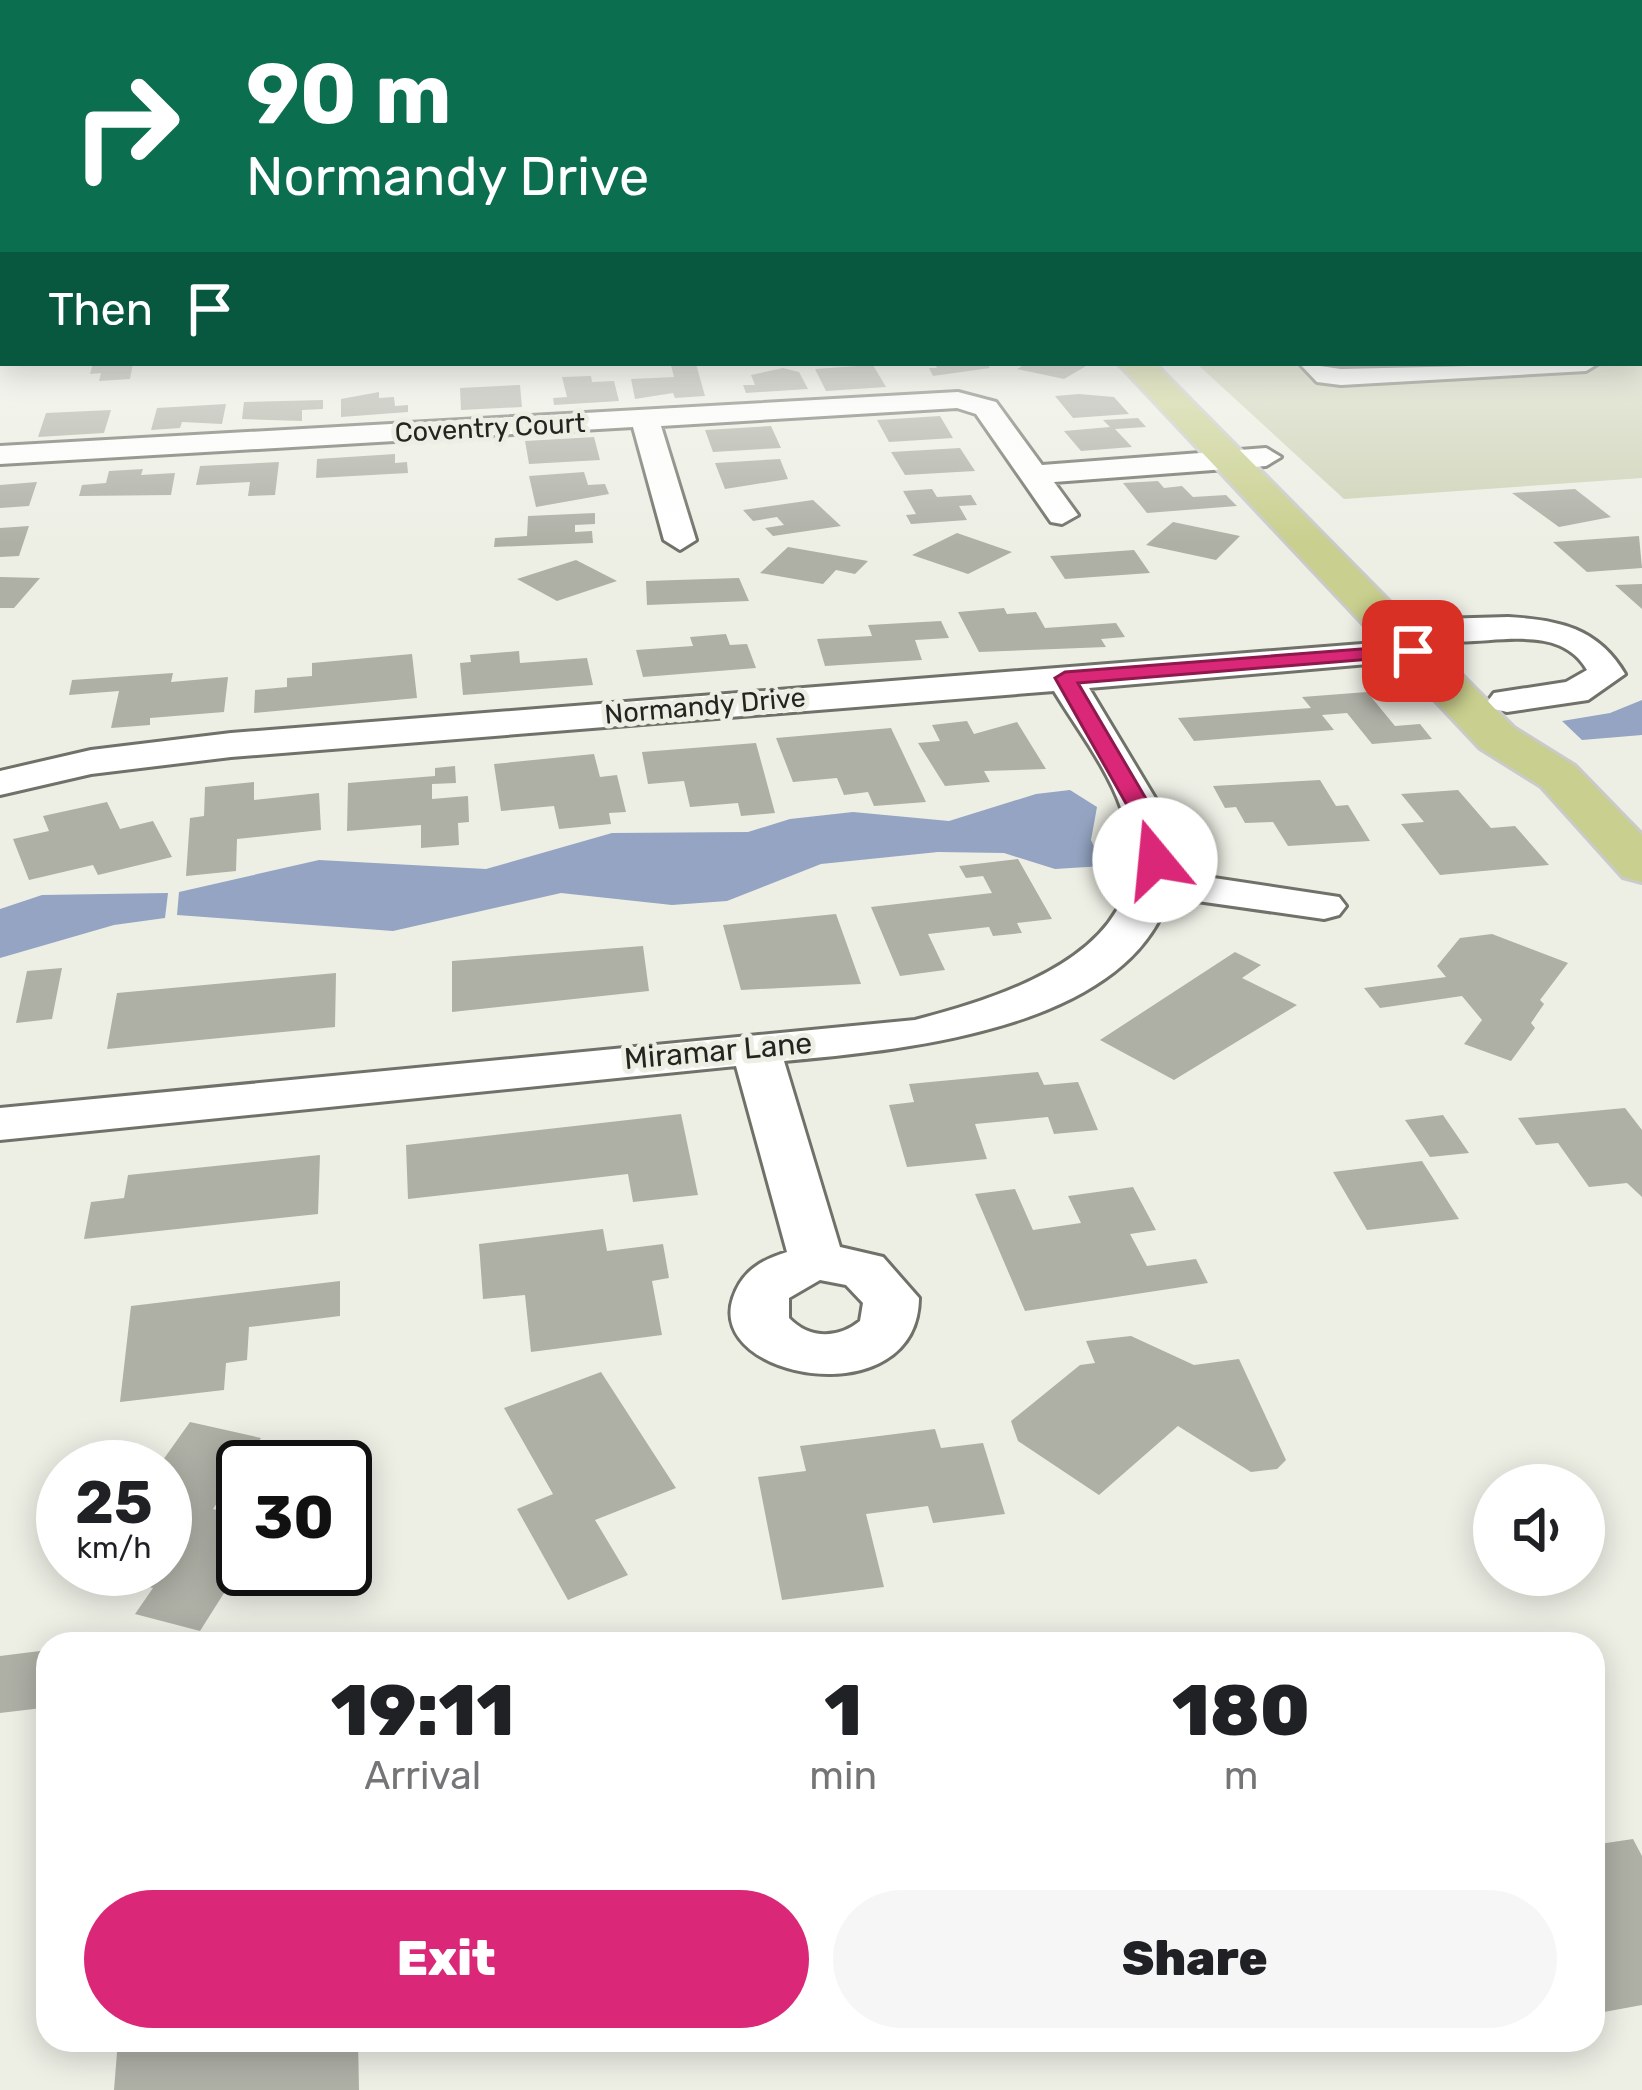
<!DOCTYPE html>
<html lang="en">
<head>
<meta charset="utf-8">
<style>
  body { margin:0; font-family:Rubik,sans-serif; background:#f6f6f6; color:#202124; height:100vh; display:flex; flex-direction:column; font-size:45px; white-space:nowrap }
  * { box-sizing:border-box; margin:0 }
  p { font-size:39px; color:#757577 }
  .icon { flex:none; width:66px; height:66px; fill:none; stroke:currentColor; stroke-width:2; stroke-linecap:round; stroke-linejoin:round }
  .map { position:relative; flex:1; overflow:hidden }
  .side { position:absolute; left:36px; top:1632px; width:1569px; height:420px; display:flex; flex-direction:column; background:#fff; border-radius:36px; box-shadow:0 6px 30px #0003 }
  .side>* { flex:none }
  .top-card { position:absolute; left:0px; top:0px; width:1644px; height:366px; box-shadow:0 6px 30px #0003; background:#0b6e4f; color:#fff; overflow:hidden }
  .buttons { position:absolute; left:1473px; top:1464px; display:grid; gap:24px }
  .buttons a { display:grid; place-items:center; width:132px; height:132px; border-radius:50%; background:#fff; box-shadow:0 6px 30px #0003; font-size:60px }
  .speed { position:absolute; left:36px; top:1440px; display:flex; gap:24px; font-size:60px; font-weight:700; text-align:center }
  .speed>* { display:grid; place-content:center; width:156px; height:156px; border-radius:50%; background:#fff; box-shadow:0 6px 30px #0003; line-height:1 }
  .speed small { font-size:30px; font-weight:400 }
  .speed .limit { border:6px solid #111; border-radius:18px; background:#fff; color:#111 }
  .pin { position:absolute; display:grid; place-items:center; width:102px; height:102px; color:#fff; margin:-51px; border-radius:24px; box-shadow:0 6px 18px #0006 }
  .me { position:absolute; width:132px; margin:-66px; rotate:343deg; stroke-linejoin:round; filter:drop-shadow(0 0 9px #0008) }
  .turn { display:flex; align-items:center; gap:42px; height:252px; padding:0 48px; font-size:54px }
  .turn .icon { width:156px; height:156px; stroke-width:2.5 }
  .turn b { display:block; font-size:84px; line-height:102px }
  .then { display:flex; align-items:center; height:114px; padding:0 48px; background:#0003; gap:24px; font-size:45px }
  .eta { display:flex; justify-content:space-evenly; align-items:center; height:204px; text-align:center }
  .eta b { font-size:72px; font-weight:800; line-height:84px }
  .button { display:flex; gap:24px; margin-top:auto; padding:24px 48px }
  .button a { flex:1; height:138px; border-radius:72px; background:#db2777; color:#fff; font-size:48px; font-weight:800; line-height:138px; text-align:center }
  .button a+a { background:#f6f6f6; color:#202124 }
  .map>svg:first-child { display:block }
  .green { fill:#cfd3b8 }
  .water { fill:#94a4c2 }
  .building { fill:#aeafa5 }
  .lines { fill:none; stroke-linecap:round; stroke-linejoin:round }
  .minor-casing { stroke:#707269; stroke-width:6 }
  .major-casing { stroke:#cacac9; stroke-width:6 }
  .minor { fill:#fff; fill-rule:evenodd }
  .major { fill:#c9cf8e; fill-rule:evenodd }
  .route { fill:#db2777; stroke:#8e194d; stroke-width:3 }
  .labels { text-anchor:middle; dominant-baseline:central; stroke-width:10; stroke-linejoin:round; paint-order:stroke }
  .far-street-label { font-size:27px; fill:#242420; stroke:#edefe5 }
  .street-label { font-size:30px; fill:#242420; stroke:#edefe5 }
</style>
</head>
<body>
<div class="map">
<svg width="1642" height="2090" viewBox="0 0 1642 2090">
  <rect width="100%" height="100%" fill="#edefe5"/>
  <!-- green -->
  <path class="green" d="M1642 253V478L1344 499 1196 363H1641Z"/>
  <!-- water -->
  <path class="water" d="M1642 700V735L1582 740 1562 721 1610 713Z
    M1070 790 1097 807 1091 840 1103 866 1055 869 1004 853 938 852 821 864 727 901 672 905 561 893 393 931 177 915 179 892 319 860 486 869 612 833 748 832 790 819 853 812 949 821 1036 794Z
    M168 893 165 918 114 925 0 958V909L42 895Z"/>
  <!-- building -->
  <path class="building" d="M93 363H133L130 379 99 381 101 373 90 374Z
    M934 363H986L990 368 933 376 929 368H937Z
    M1028 363H1070L1086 366 1064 379 1017 369Z
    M696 364 705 396 675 398 673 393 635 399 631 379 674 377 671 365Z
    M873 365 886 387 826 391 815 369Z
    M783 368 799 372 808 389 746 393 743 385H755L751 375Z
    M591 376 592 382 614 381 619 401 554 405 553 398 567 397 562 377Z
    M520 385 522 407 461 410 460 388Z
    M379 392V398L394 397 395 406 408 405V412L341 417V399Z
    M1079 394 1114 397 1129 414 1073 418 1055 396Z
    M323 400V409L302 410V421L242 419 244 402Z
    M226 404 222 424 182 422 180 428 151 430 157 408Z
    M111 410 104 433 38 437 46 413Z
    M940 416 953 438 889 442 877 420Z
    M1138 418 1146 427 1115 429 1132 447 1081 451 1064 431 1110 427 1103 420Z
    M771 426 781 448 713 452 705 430Z
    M594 437 600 460 529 464 525 441Z
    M960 448 975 471 905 475 891 452Z
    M395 454V463L407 462 408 473 316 478 317 459Z
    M780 459 788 479 725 489 715 463Z
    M279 462 275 495 248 496 250 482 196 485 200 466Z
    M143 469 141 475 175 473 171 495 79 496 82 485 106 483 109 471Z
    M584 472 588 485 605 484 609 494 536 507 529 476Z
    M1158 481 1164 488 1182 486 1193 497 1226 495 1237 506 1147 513 1123 483Z
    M37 482 29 506 0 508V485Z
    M932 489 937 497 971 495 977 505 959 506 967 520 911 524 906 515 916 514 903 491Z
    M1575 489 1611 517 1559 527 1512 493Z
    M813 500 841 526 773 536 765 528 784 525 777 517 753 521 743 510Z
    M595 513V524L575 525V532L592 531 593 543 494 547 495 538 527 536 528 516Z
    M1173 522 1240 536 1216 560 1146 545Z
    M29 526 19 556 0 557V528Z
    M957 533 1012 552 968 574 912 555Z
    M1639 536 1642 568 1587 572 1553 542Z
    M788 547 868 561 855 574 836 570 823 584 760 573Z
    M1134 550 1150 573 1065 579 1050 556Z
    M576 560 617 581 557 601 517 579Z
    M0 577 40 578 14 608H0Z
    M739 578 749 601 647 605 646 581Z
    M1642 584V609L1615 585Z
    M1004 608 1007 614 1036 612 1045 628 1116 623 1125 637 1101 639 1106 647 979 652 958 612Z
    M941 621 949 638 915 640 922 660 825 666 817 639 872 636 868 625Z
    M726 634 730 645 747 644 756 668 643 677 636 650 693 646 690 637Z
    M519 651 520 663 587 658 593 685 463 695 460 663 471 662 470 655Z
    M412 654 417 698 254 713 255 690 287 687V678L312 676V663Z
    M173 673 171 682 228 677 224 712 150 718V725L111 728 119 691 69 695 72 680Z
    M1367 692 1395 726 1420 724 1432 739 1372 744 1347 713 1322 715 1334 730 1194 741 1178 718 1311 708 1302 697Z
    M967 721 974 734 1017 722 1046 769 984 771 990 782 945 786 918 743 940 741 932 725Z
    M891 728 926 802 874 806 868 792 844 795 837 778 793 782 776 738Z
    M756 743 775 813 741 816 738 803 690 807 684 781 648 784 642 752Z
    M594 754 600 777 617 775 626 812 609 813 611 824 559 829 554 806 501 811 494 764Z
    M455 766 456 783 432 784V799L468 796 469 822 458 823 459 845 421 848V825L347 831 348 783 435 776V768Z
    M1320 780 1336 806 1348 805 1370 841 1288 846 1273 822 1245 823 1236 807 1225 808 1213 786Z
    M254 782V800L319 793 321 830 237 839 236 871 186 876 190 818 204 816 205 787Z
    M1458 790 1491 828 1515 826 1549 865 1440 875 1401 824 1424 822 1401 794Z
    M107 802 120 829 153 821 172 857 98 875 93 865 29 880 13 839 49 831 43 816Z
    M1018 859 1052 919 1017 923 1022 933 993 936 989 927 928 934 945 970 900 976 871 907 992 893 983 876 966 878 959 866Z
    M836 914 861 984 741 990 723 925Z
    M1492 934 1568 963 1540 1000 1544 1004 1531 1023 1535 1028 1511 1061 1464 1044 1482 1020 1462 996 1380 1008 1364 988 1446 977 1437 966 1460 938Z
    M643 946 649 991 452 1012V961Z
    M1235 952 1261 965 1242 978 1297 1005 1174 1080 1100 1040Z
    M62 968 52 1019 16 1023 27 971Z
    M336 973 335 1027 107 1049 117 993Z
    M1038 1072 1044 1085 1078 1082 1098 1130 1054 1134 1048 1117 975 1124 987 1159 907 1167 889 1105 914 1102 909 1084Z
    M1625 1108 1642 1130V1197L1627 1183 1589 1187 1558 1143 1536 1145 1518 1118Z
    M681 1114 698 1195 633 1202 628 1174 408 1199 406 1145Z
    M1443 1115 1469 1153 1430 1157 1405 1120Z
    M320 1155 318 1214 84 1239 91 1202 124 1198 128 1175Z
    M1422 1161 1459 1219 1367 1230 1333 1172Z
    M1133 1187 1156 1230 1130 1234 1147 1266 1196 1259 1208 1283 1025 1311 975 1194 1015 1189 1033 1230 1081 1223 1068 1196Z
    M603 1229 607 1251 663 1244 669 1278 652 1281 662 1335 531 1352 525 1295 483 1299 479 1244Z
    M340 1281V1316L249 1327 247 1360 226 1363 224 1390 120 1402 131 1306Z
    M1131 1336 1194 1365 1239 1359 1286 1460 1277 1469 1251 1472 1178 1426 1099 1495 1018 1441 1011 1421 1080 1365 1095 1363 1086 1341Z
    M601 1372 676 1488 595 1520 628 1575 568 1600 517 1509 553 1494 504 1408Z
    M190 1422 261 1438 213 1509 243 1516V1563L200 1631 135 1614 153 1588 83 1571 165 1569V1467H158Z
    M935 1429 941 1448 983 1443 1005 1514 933 1523 928 1506 866 1514 884 1587 782 1600 758 1477 806 1471 800 1446Z
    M48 1650 42 1708 0 1713V1656Z
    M1633 1839 1642 1856V2005L1593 2014V1845Z
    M118 2040H358L359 2090H114Z"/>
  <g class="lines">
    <!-- minor casing -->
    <g class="minor-casing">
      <path id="minor" d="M1641 277H1642V291H1641Z
        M1641 321 1642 322V338L1641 337Z
        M3 327V343L0 344V328Z
        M1299 363 1341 369 1599 363 1586 371 1341 385 1317 382Z
        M958 392 996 402 1042 465 1266 448 1281 457 1266 466 1054 482 1078 515 1062 524 1051 522 976 414 957 408 661 426 696 540 680 550 664 540 633 427 0 464V446Z
        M1508 617C1559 620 1598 628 1625 674L1588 700 1507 712 1494 709 1488 701 1494 693 1566 682 1587 670C1552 608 1448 664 1422 629L1439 619Z
        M1413 640 1431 651 1426 659 1089 688 1164 813 1174 872 1339 897 1346 906 1339 915 1324 919 1169 897C1125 1031 900 1050 784 1061L840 1247 883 1257 919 1298C918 1417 705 1380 733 1298 742 1271 761 1260 787 1252L736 1066 0 1140V1108L915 1020C1015 994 1170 944 1122 810 1107 767 1077 729 1054 691L231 757 91 774 0 795V771L91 750 231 733ZM820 1280 846 1285 863 1303 860 1321C838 1339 809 1339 789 1318V1298Z"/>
    </g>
    <!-- major casing -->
    <g class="major-casing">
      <path id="major" d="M1118 363H1154L1514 728 1575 766 1642 835V882L1623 877 1541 786 1480 748Z"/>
    </g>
    <!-- minor -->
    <use href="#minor" class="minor"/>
    <!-- major -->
    <use href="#major" class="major"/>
  </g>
  <!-- sky -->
  <linearGradient id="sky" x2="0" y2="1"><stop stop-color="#86aed9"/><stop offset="0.46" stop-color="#f7f8f3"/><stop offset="1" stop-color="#f7f8f3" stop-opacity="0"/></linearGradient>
  <rect width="1642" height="545" fill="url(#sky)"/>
  <!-- route -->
  <path class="route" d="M1413 645 1423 651 1420 655 1078 683 1155 814 1167 860 1155 867 1143 860 1132 814 1055 678 1065 672Z"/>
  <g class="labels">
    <!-- far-street labels -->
    <g class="far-street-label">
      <text transform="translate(490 428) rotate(-3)">Coventry Court</text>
      <text transform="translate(705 706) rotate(-5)">Normandy Drive</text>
    </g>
    <!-- street labels -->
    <g class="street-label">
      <text transform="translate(718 1051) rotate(-5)">Miramar Lane</text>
    </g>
  </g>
</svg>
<div class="buttons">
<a><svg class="icon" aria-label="sound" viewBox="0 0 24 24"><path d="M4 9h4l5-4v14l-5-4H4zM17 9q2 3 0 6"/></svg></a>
</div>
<div class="speed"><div>25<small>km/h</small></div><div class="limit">30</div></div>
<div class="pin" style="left:1413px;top:651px;background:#d93025"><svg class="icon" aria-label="arrive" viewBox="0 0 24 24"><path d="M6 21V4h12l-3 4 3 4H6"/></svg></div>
<svg class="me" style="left:1155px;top:860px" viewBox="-20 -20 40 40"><circle r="19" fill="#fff"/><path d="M0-13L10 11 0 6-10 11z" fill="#db2777"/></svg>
<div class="top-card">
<div class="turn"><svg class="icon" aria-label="right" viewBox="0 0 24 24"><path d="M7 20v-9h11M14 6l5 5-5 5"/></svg><div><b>90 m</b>Normandy Drive</div></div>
<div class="then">Then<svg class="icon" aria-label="arrive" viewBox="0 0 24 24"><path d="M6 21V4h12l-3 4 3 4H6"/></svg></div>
</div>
<section class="side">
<div class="eta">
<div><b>19:11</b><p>Arrival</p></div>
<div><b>1</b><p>min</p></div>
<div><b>180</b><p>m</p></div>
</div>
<div class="button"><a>Exit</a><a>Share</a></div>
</section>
</div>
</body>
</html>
